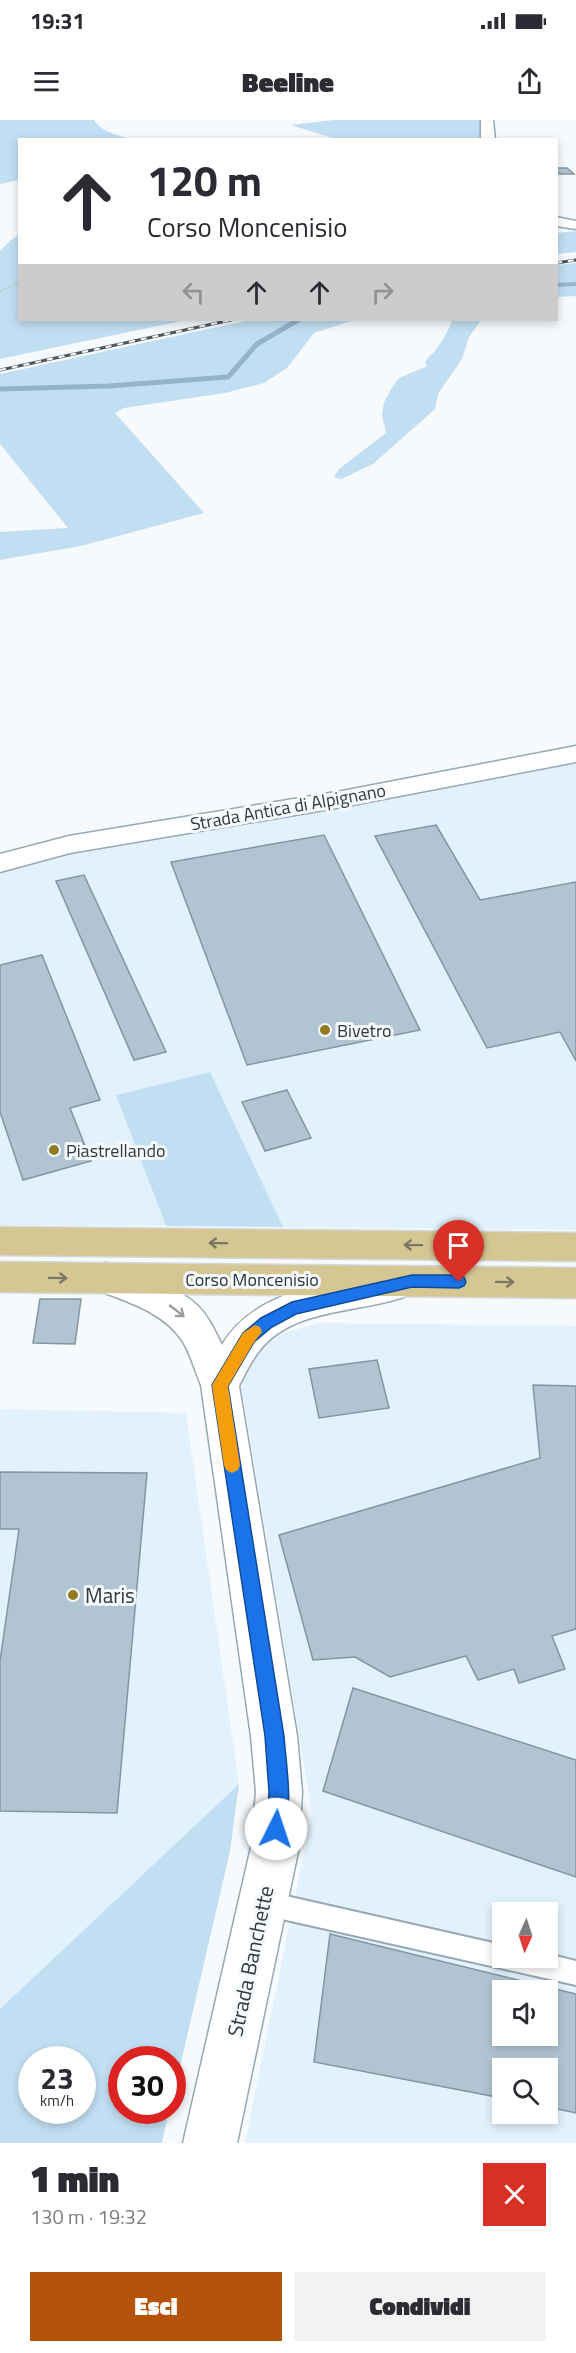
<!DOCTYPE html>
<html lang="it">
<head>
<meta charset="utf-8">
<style>
  body { margin:0; font-family:"Titillium Web",sans-serif; background:#f2f2f3; color:#2b2b33; height:100vh; display:flex; flex-direction:column; font-size:22px; white-space:nowrap }
  * { box-sizing:border-box; margin:0 }
  p { font-size:20px; color:#7c7c81 }
  .icon { flex:none; width:33px; height:33px; fill:none; stroke:currentColor; stroke-width:2; stroke-linecap:round; stroke-linejoin:round }
  .map { position:relative; height:2023px; overflow:hidden }
  .sheet { display:flex; flex-direction:column; background:#fff; flex:1 }
  .sheet>* { flex:none }
  .hud { position:absolute; left:18px; top:18px; width:540px; height:183px; border-radius:0px; box-shadow:0 3px 9px #0003; background:#fff; color:#2b2b33; overflow:hidden }
  .needle { width:39px; rotate:183deg }
  .controls { position:absolute; left:492px; top:1782px; display:grid; gap:12px }
  .controls a { display:grid; place-items:center; width:66px; height:66px; border-radius:0px; background:#fff; box-shadow:0 3px 9px #0003; font-size:30px }
  .speed { position:absolute; left:18px; top:1926px; display:flex; gap:12px; font-size:30px; font-weight:700; text-align:center }
  .speed>* { display:grid; place-content:center; width:78px; height:78px; border-radius:50%; background:#fff; box-shadow:0 3px 9px #0003; line-height:1 }
  .speed small { font-size:15px; font-weight:400 }
  .speed .limit { border:9px solid #d22; background:#fff; color:#111 }
  .pin { position:absolute; display:grid; place-items:center; width:51px; height:51px; color:#fff; margin:-62px -26px; border-radius:50% 50% 50% 0; rotate:-45deg; box-shadow:0 0 6px #0007 }
  .pin .icon { rotate:45deg }
  .me { position:absolute; width:66px; margin:-33px; rotate:4deg; stroke-linejoin:round; filter:drop-shadow(0 0 4px #0008) }
  .turn { display:flex; align-items:center; gap:21px; height:126px; padding:0 30px; font-size:27px }
  .turn .icon { width:78px; height:78px; stroke-width:2.5 }
  .turn b { display:block; font-size:42px; line-height:51px }
  .lanes { display:flex; align-items:center; height:57px; padding:0 30px; background:#0003; justify-content:center; gap:30px; direction:ltr }
  .lanes .off { opacity:.35 }
  .round { display:grid; place-items:center; flex:none; width:63px; height:63px; border-radius:0px; background:#f2f2f3 }
  .summary { display:flex; align-items:center; justify-content:space-between; height:102px; padding:0 30px }
  h1 { font-size:36px; font-weight:800; line-height:45px }
  .action { display:flex; gap:12px; margin-top:auto; padding:12px 30px }
  .action a { flex:1; height:69px; border-radius:0px; background:#b45309; color:#fff; font-size:24px; font-weight:800; line-height:69px; text-align:center }
  .action a+a { background:#f2f2f3; color:#2b2b33 }
  .status { display:flex; justify-content:space-between; align-items:center; height:42px; padding:0 30px; background:#fff; direction:ltr }
  .status svg { height:16px; fill:currentColor }
  header { display:flex; justify-content:space-between; align-items:center; height:78px; padding:0 30px; background:#fff; font-size:27px; font-weight:800 }
  .map>svg:first-child { display:block }
  .built { fill:#e2f2fd; fill-rule:evenodd }
  .green { fill:#c2def2; fill-rule:evenodd }
  .lines { fill:none; stroke-linecap:round; stroke-linejoin:round }
  .stream-far1 { stroke:#94b4ca; stroke-width:4 }
  .stream { stroke:#94b4ca; stroke-width:5 }
  .building { fill:#b1c4d1; stroke:#8395a1; stroke-width:1.5; fill-rule:evenodd }
  .lane-casing { stroke:#95a8b4; stroke-width:4 }
  .street-casing { stroke:#95a8b4; stroke-width:3 }
  .primary-casing { stroke:#d6d7d8; stroke-width:3 }
  .path { stroke:#acb2b5; stroke-width:1.5; stroke-dasharray:1 2; stroke-linecap:butt }
  .lane { fill:#fff; fill-rule:evenodd }
  .street { fill:#fff; fill-rule:evenodd }
  .primary { fill:#d5c793; fill-rule:evenodd }
  .rail-casing { stroke:#4f565b; stroke-width:3 }
  .rail { stroke:#f6fafd; stroke-width:2; stroke-dasharray:6; stroke-linecap:butt }
  .oneway { stroke:#7a7864 }
  .oneway2 { stroke:#989c9e }
  .route { fill:#1a73e8; stroke:#114b97; stroke-width:1.5 }
  .slow { fill:#f59e0b }
  .poi-dot { fill:#917a21; stroke:#f6fafd; stroke-width:2 }
  .labels { text-anchor:middle; dominant-baseline:central; stroke-width:6; stroke-linejoin:round; paint-order:stroke }
  .street-label { font-size:18px; fill:#30383d; stroke:#f6fafd }
  .poi-label { font-size:18px; fill:#30383d; stroke:#f6fafd; text-anchor:start }
  .near-poi-label { font-size:21px; fill:#30383d; stroke:#f6fafd; text-anchor:start }
  .near-street-label { font-size:21px; fill:#30383d; stroke:#f6fafd }
</style>
</head>
<body>
<div class="status"><b>19:31</b><svg viewBox="0 0 49 12"><path d="M0 12V9h3v3zM5 12V6h3v6zM10 12V3h3v9zM15 12V0h3v12zM26 1h20v11H26zM47 4h2v5h-2z"/></svg></div>
<header><svg class="icon" aria-label="menu" viewBox="0 0 24 24"><path d="M4 6h16M4 12h16M4 18h16"/></svg>Beeline<svg class="icon" aria-label="share" viewBox="0 0 24 24"><path d="M12 15V3M7 8l5-5 5 5M5 13v7h14v-7"/></svg></header>
<div class="map">
<svg width="576" height="2023" viewBox="0 0 576 2023">
  <rect width="100%" height="100%" fill="#f6fafd"/>
  <!-- built -->
  <path class="built" d="M576 643V1110L283 1107 210 952 116 975 166 1106 0 1105V750L65 734 179 712 419 673Z
    M318 1203 576 1206V2023H245L312 1693 242 1270 245 1250 259 1229 282 1214ZM502 1792H548V1838H502ZM502 1870H548V1916H502ZM502 1948H548V1994H502Z
    M0 1289 186 1293 239 1664 0 1889Z"/>
  <!-- green -->
  <path class="green" d="M0 0H94C101 12 118 15 130 19L20 20 19 60 0 64Z
    M334 0H483V19H335L291 5Z
    M576 111V132L557 134V113Z
    M19 115 20 200H186L0 239V131L11 120Z
    M576 143V176L557 177V145Z
    M250 200H354L314 213 287 248 264 263 225 273 124 288 115 293 204 393 81 426 0 440V412L68 408 0 324V254Z
    M452 200H481L469 217 462 239 438 274 435 289 373 344 341 359 334 357 339 349 386 313 382 295 384 283 391 269 399 258 427 246 425 243C427 237 431 236 435 231 441 222 449 211 452 200Z
    M210 952 283 1107 166 1106 116 975Z
    M239 1664 230 1731 173 1977 172 1940H122V1990L169 1991 162 2023H0V1889ZM32 1940H82V1990H32Z"/>
  <g class="lines">
    <!-- stream-far1 -->
    <path class="stream-far1" d="M556 165 576 164"/>
    <!-- stream -->
    <path class="stream" d="M0 269 109 266 228 257 257 224 298 200"/>
  </g>
  <!-- building -->
  <path class="building" d="M556 48H567L574 54H559Z
    M436 705 480 780 576 762V941L560 912 487 928 375 716Z
    M324 715 420 910 247 945 171 742Z
    M84 755 166 932 134 940 56 761Z
    M42 835 100 980 70 988 91 1041 23 1060 0 992V845Z
    M287 970 311 1018 265 1031 242 982Z
    M40 1179H81L75 1224 33 1223Z
    M377 1240 389 1288 319 1298 309 1249Z
    M533 1265 576 1266V1509L552 1516 565 1549 519 1563 514 1549 478 1560 466 1536 390 1557 355 1537 313 1540 279 1415 540 1338Z
    M0 1352 147 1353 117 1693 0 1691V1541L19 1409H0Z
    M353 1568 576 1640V1757L323 1671Z
    M330 1814 576 1874V1993L548 1987V1948H502V1978L314 1942ZM502 1870H548V1916H502Z"/>
  <g class="lines">
    <!-- lane casing -->
    <g class="lane-casing">
      <path id="lane" d="M264 1771 502 1825V1838H548V1834L576 1841V1865L264 1795 255 1792 252 1783 255 1774Z"/>
    </g>
    <!-- street casing -->
    <g class="street-casing">
      <path id="street" d="M481 0H493L495 20H481Z
        M556 97 576 101V109L556 106Z
        M576 626V642L342 687 70 733 0 752V734L69 716 342 671Z
        M105 1143C135 1154 174 1163 198 1186 209 1197 215 1211 222 1225 255 1168 333 1163 391 1151L404 1155 409 1166 404 1177C357 1193 294 1188 260 1230 251 1241 245 1254 239 1266L297 1616 302 1672 299 1727 237 2023H183L251 1727 256 1672 251 1616 201 1265C195 1251 191 1235 183 1222 164 1191 124 1181 92 1168L87 1158 92 1148Z"/>
    </g>
    <!-- primary casing -->
    <g class="primary-casing">
      <path id="primary" d="M0 1107 576 1113V1141L0 1135Z
        M0 1142 576 1148V1178L0 1172Z"/>
    </g>
    <!-- path -->
    <path class="path" d="M0 171 20 162"/>
    <!-- lane -->
    <use href="#lane" class="lane"/>
    <!-- street -->
    <use href="#street" class="street"/>
    <!-- primary -->
    <use href="#primary" class="primary"/>
    <!-- rail casing -->
    <g class="rail-casing">
      <path id="rail" d="M556 143 576 140
        M0 250 231 200"/>
    </g>
    <!-- rail -->
    <use href="#rail" class="rail"/>
  </g>
  <!-- one-way arrows -->
  <defs><path id="oneway-shaft" d="M-6 0H5M1.5-3L5.5 0L1.5 3" fill="none" stroke-width="1.6" stroke-linecap="round" stroke-linejoin="round" transform="scale(1.5)"/></defs>
  <g class="oneway">
    <use href="#oneway-shaft" transform="translate(218 1123) rotate(-179)"/>
    <use href="#oneway-shaft" transform="translate(413 1125) rotate(-179)"/>
    <use href="#oneway-shaft" transform="translate(58 1158) rotate(1)"/>
    <use href="#oneway-shaft" transform="translate(505 1162) rotate(1)"/>
  </g>
  <use class="oneway2" href="#oneway-shaft" transform="translate(177 1191) rotate(38)"/>
  <!-- route -->
  <path class="route" d="M412 1155H459L464 1157 466 1162 464 1166 459 1168 412 1167 296 1194 272 1207 254 1222 228 1266 284 1616C286 1645 294 1688 283 1716L276 1719 269 1716 267 1709 269 1672 265 1616 212 1265 243 1213 261 1198 292 1182Z"/>
  <!-- slow -->
  <path class="slow" d="M255 1205 260 1207 262 1212 254 1222 228 1266 240 1345 238 1350 232 1353 226 1350 224 1345 212 1265 243 1213Z"/>
  <!-- markers -->
  <g class="poi-dot">
    <circle cx="325" cy="910" r="6"/>
    <circle cx="54" cy="1030" r="6"/>
    <circle cx="73" cy="1475" r="6"/>
  </g>
  <g class="labels">
    <!-- street labels -->
    <g class="street-label">
      <text transform="translate(288 687) rotate(-10)">Strada Antica di Alpignano</text>
      <text x="252" y="1159">Corso Moncenisio</text>
    </g>
    <!-- poi labels -->
    <g class="poi-label">
      <text x="337" y="910">Bivetro</text>
      <text x="66" y="1030">Piastrellando</text>
    </g>
    <!-- near-poi labels -->
    <g class="near-poi-label">
      <text x="85" y="1475">Maris</text>
    </g>
    <!-- near-street labels -->
    <g class="near-street-label">
      <text transform="translate(250 1841) rotate(-78)">Strada Banchette</text>
    </g>
  </g>
</svg>
<div class="controls">
<a><svg class="needle" viewBox="-14 -14 28 28"><path d="M0-13l5 13h-10z" fill="#e53935"/><path d="M0 13l5-13h-10z" fill="#7c7c81"/></svg></a>
<a><svg class="icon" aria-label="sound" viewBox="0 0 24 24"><path d="M4 9h4l5-4v14l-5-4H4zM17 9q2 3 0 6"/></svg></a>
<a><svg class="icon" aria-label="search" viewBox="0 0 24 24"><circle cx="10" cy="10" r="6"/><path d="M15 15l6 6"/></svg></a>
</div>
<div class="speed"><div>23<small>km/h</small></div><div class="limit">30</div></div>
<div class="pin" style="left:459px;top:1162px;background:#d93025"><svg class="icon" aria-label="arrive" viewBox="0 0 24 24"><path d="M6 21V4h12l-3 4 3 4H6"/></svg></div>
<svg class="me" style="left:276px;top:1709px" viewBox="-20 -20 40 40"><circle r="19" fill="#fff"/><path d="M0-13L10 11 0 6-10 11z" fill="#1a73e8"/></svg>
<div class="hud">
<div class="turn"><svg class="icon" aria-label="ahead" viewBox="0 0 24 24"><path d="M12 20V5M6 11l6-6 6 6"/></svg><div><b>120 m</b>Corso Moncenisio</div></div>
<div class="lanes"><svg class="icon off" aria-label="left" viewBox="0 0 24 24"><path d="M17 20v-9H6M10 6l-5 5 5 5"/></svg><svg class="icon" aria-label="ahead" viewBox="0 0 24 24"><path d="M12 20V5M6 11l6-6 6 6"/></svg><svg class="icon" aria-label="ahead" viewBox="0 0 24 24"><path d="M12 20V5M6 11l6-6 6 6"/></svg><svg class="icon off" aria-label="right" viewBox="0 0 24 24"><path d="M7 20v-9h11M14 6l5 5-5 5"/></svg></div>
</div>
</div>
<section class="sheet">
<div class="summary"><div><h1>1 min</h1><p>130 m · 19:32</p></div><a class="round" style="background:#d93025;color:#fff"><svg class="icon" aria-label="close" viewBox="0 0 24 24"><path d="M6 6l12 12M18 6L6 18"/></svg></a></div>
<div class="action"><a>Esci</a><a>Condividi</a></div>
</section>
</body>
</html>
